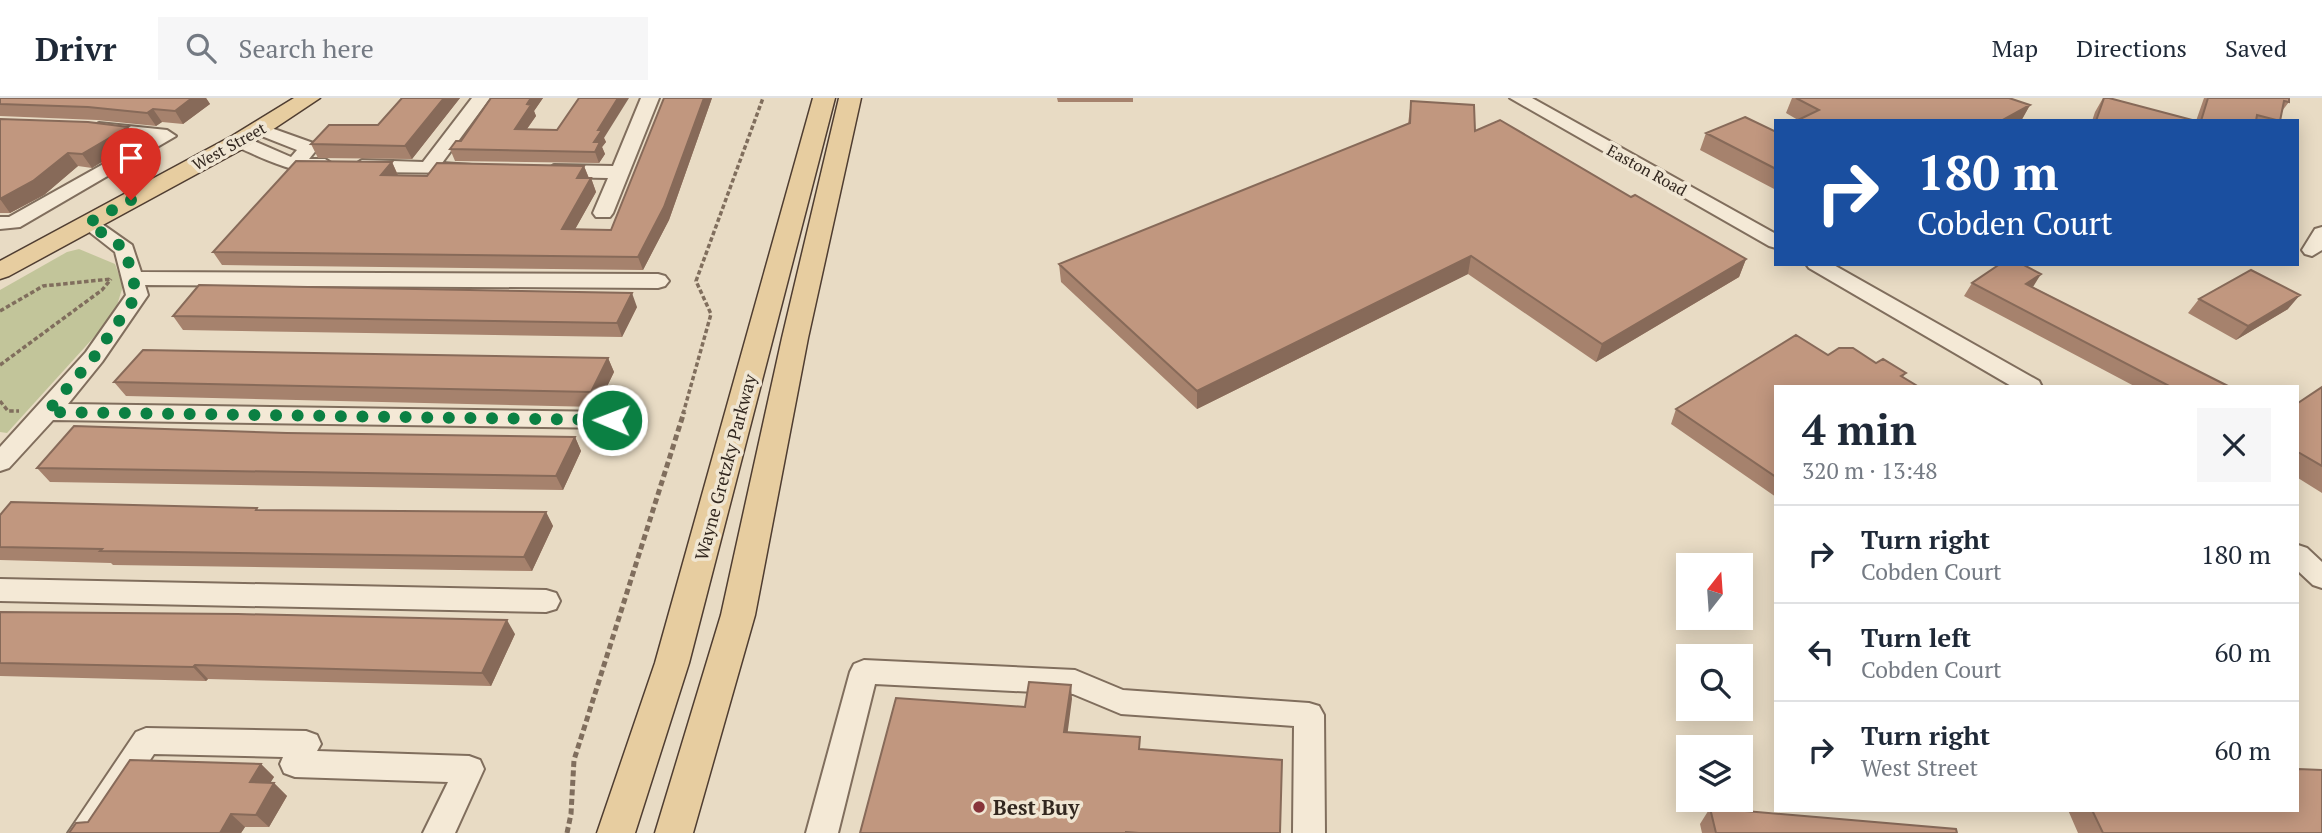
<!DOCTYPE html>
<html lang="en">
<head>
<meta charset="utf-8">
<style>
  body { margin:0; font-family:"PT Serif",serif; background:#f6f6f7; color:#1f2937; height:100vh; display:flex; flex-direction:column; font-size:26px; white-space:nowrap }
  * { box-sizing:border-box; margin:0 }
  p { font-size:23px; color:#747a83 }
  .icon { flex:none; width:38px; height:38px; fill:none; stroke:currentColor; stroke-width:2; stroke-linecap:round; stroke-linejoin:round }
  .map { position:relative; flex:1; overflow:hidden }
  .drawer { position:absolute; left:1774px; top:287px; width:525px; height:427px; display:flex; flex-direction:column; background:#fff; border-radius:0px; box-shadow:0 4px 18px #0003 }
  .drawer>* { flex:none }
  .guide { position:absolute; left:1774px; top:21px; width:525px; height:147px; border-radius:0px; box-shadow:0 4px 18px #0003; background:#1a4fa0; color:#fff; overflow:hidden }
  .needle { width:46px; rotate:17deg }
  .controls { position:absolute; left:1676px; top:455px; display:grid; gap:14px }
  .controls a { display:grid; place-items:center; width:77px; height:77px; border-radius:0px; background:#fff; box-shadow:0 4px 18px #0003; font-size:35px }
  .pin { position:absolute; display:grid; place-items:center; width:60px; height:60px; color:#fff; margin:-72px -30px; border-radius:50% 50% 50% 0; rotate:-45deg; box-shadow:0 0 7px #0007 }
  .pin .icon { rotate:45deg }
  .me { position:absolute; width:77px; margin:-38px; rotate:271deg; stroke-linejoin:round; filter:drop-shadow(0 0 5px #0008) }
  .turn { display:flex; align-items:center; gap:24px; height:147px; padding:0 28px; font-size:32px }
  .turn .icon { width:91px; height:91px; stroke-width:2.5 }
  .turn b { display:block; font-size:49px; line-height:60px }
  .round { display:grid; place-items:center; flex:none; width:74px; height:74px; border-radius:0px; background:#f6f6f7 }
  .overview { display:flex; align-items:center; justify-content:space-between; height:119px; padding:0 28px }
  h1 { font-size:42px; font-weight:700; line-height:52px }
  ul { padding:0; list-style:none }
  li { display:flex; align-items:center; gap:21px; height:98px; padding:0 28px; border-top:2px solid #e0e1e3 }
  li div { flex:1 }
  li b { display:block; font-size:26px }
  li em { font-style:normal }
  header { display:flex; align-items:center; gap:42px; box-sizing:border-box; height:98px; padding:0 35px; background:#fff; border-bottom:2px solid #e0e1e3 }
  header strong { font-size:33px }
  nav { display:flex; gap:38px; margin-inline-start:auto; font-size:24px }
  .search { width:490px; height:63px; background:#f6f6f7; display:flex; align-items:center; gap:18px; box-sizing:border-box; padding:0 24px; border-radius:0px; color:#747a83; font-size:26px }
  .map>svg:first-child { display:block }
  .green { fill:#c2c59a }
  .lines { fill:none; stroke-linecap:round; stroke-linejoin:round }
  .minor-casing { stroke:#806e5d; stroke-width:4 }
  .major-casing { stroke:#4f3d31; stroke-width:3 }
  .path-far1 { stroke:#806e5d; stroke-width:3.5; stroke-dasharray:4.5 2.5; stroke-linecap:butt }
  .path { stroke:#806e5d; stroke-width:5; stroke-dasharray:6 3.5; stroke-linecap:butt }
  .minor { fill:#f4e9d6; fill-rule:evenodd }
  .major { fill:#e7cda0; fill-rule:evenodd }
  .wall { fill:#a6826d }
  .shaded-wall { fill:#876a59 }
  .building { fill:#c1977f; stroke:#876a59; stroke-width:2 }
  .route { stroke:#0b8043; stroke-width:12; stroke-dasharray:0 21.6 }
  .poi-dot { fill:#88343a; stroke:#f0e6d3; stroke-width:2.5 }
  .labels { text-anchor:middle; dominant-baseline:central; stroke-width:7; stroke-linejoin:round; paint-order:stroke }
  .far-street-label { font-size:16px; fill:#32271f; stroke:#f0e6d3 }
  .street-label { font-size:18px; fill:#32271f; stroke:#f0e6d3 }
  .near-poi-label { font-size:21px; font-weight:bold; fill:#32271f; stroke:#f0e6d3; text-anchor:start }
</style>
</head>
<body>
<header>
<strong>Drivr</strong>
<div class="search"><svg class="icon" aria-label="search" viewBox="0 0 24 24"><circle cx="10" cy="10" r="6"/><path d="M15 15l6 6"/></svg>Search here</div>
<nav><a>Map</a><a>Directions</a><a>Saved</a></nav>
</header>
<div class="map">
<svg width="2322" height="735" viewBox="0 0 2322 735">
  <rect width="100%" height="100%" fill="#e8dbc4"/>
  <!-- green -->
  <path class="green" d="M79 151 115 166 123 188 114 217 7 335 0 334V192L67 154Z"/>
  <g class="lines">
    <!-- minor casing -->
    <g class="minor-casing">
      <path id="minor" d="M472 0H490L442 65 472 67 474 71 472 75 362 74 353 68 362 62 423 64Z
        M641 0H659L613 115 610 119H596L593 115 608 80 554 79 545 73 554 67 613 68Z
        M1510 0H1532L1776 136V150L1769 148Z
        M99 25 167 32 176 38 20 129 0 131V119H9L148 41 93 34 90 30Z
        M260 26 316 46 318 50 309 61H325L334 67C316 89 254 56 233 47L231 43 233 39 240 37 291 59 297 52 254 35 251 31Z
        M88 119 95 121 132 147 141 174 658 176 665 178 669 183 665 188 658 190 145 187 148 197 102 264 68 306 612 314 620 316 624 322 620 328 612 330 53 322 9 370 0 373V349L86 254 126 197 115 154 78 125 81 121Z
        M2322 129V152L2312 158 2305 156 2302 152 2315 131Z
        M1806 166H1832L2039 283 2042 289H2013L1809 170Z
        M2298 447 2307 450 2322 464V490L2313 487 2298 473Z
        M0 481 546 492 556 495 560 503 556 511 546 514 0 503Z
        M864 562 1075 572 1123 592 1309 605 1319 608 1324 617 1325 735H1293L1294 628 1121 616 1073 596 875 586 838 735H806L850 574 854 566Z
        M146 630 306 633 317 637 321 646 317 653 469 658 480 662 484 671 455 735H423L448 684 295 679 284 675 280 666 283 659 154 656 102 735H68L136 634Z"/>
    </g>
    <!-- major casing -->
    <g class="major-casing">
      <path id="major" d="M294 0H320L248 48 9 178 0 181V163L232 38Z
        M813 0H835L689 565 635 735H597L655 565Z
        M839 0H861L808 240 755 517 693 735H655L721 517 782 240Z"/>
    </g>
    <!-- path-far1 -->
    <path class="path-far1" d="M0 213 43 188 111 181
      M0 267 102 192 111 181
      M0 303 8 313H19
      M683 316 711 216 696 183 763 0"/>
    <!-- path -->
    <path class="path" d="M567 735 571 716 574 662 684 314"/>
    <!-- minor -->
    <use href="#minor" class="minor"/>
    <!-- major -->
    <use href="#major" class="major"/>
  </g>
  <!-- wall -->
  <path class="wall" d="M0 0H206L210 6 183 26 162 24 156 28 97 22 0 18Z
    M402 0H460L412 61 318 60 311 46 378 27Z
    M491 0H543L534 13 536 18 527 31 604 40 606 44 602 49 605 56 599 65 455 63 450 51 461 43Z
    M664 0H712L669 122 643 172 222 167 213 154 392 64 398 77 427 78 584 68 589 80H591L596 94 575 131 611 132Z
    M1057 0H1133V4H1058Z
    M1792 0H2009L2030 7 2021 23H1796L1798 22 1786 15Z
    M2103 0 2196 23 2204 0H2289V4L2282 13 2280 23H2092L2095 14Z
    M1411 3 1475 33 1631 99 1746 161 1739 179 1596 264 1468 176 1197 311 1061 184 1059 166 1408 26Z
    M0 21 128 29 137 42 92 70 78 68 44 97 10 115H0Z
    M1776 32V92L1700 52 1706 35 1774 33Z
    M1972 185 2033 189 2230 289H2136L1964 198Z
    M2199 201 2288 211 2236 242 2188 215Z
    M637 209 622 239 183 232 173 218Z
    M1828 257 1876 265 1906 275 1903 279 1776 289V399L1671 326 1676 311Z
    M608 260 614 274 597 309 126 298 114 284Z
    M2322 289V395L2298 380V305Z
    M575 339 581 353 563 392 50 384 37 370Z
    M259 412 546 414 553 428 532 473 113 467 111 465 0 462V417Z
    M0 514 515 536 491 588 208 581 206 583 0 578Z
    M261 666 274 679 270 684 274 685 287 698 269 729H245L241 735H69L88 724Z
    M1710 710 1957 735H1702L1700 726Z
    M2068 712H2298L2322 735H2078Z"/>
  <!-- shaded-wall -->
  <path class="shaded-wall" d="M188 0H206L210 6 183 26 175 13Z
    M444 0H460L412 61 405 48Z
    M531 0H543L534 13 536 18 519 42 515 31Z
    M618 0H629L604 40 606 44 602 49 605 56 599 65 595 54 594 44 598 32Z
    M704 0H712L669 122 643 172 638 159Z
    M2030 7 2021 23H2001Z
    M153 11 162 24 156 28 147 15Z
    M128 29 137 42 92 70 82 56Z
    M68 55 78 68 44 97 10 115 0 101Z
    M392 64 398 78 381 77Z
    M584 68 589 81 577 80Z
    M591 80 596 94 568 144 562 131Z
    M1471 158 1468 176 1197 311V293Z
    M1746 161 1739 179 1596 264 1602 246Z
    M2041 176 2033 189 2026 186Z
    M632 195 637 209 622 239 617 225Z
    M2300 197 2288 211 2236 242 2248 228Z
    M608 260 614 274 597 309 591 294Z
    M575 339 581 353 563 392 556 378Z
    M546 414 553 428 532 473 524 459Z
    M507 522 515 536 491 588 482 575Z
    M195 567 208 581 206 583 193 569Z
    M1071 587 1072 601 1066 647 1064 634Z
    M261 666 274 679 263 697 250 684Z
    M274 685 287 698 269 729 256 717Z
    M231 716 245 729 241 735H220Z"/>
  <!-- building -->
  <path class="building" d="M0 0H192L175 13 153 11 147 15 88 9 0 6Z
    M402 0H444L405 48 311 46 329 27H378Z
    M491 0H531L527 6 531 7 515 31 557 32 579 0H618L598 32H602L594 44H600L595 54 450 51 456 43H461Z
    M664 0H704L664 109 638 159 213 154 296 63 392 64 381 77 427 78 437 65 584 68 577 80H591L562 131 611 132Z
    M1796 0H2009L2030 7 2001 23H1796L1819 12Z
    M2104 0H2109L2196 23H2096Z
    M2208 0H2289V4L2284 3 2280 23 2257 17 2256 23H2201Z
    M1411 3 1474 7 1475 33 1500 22 1631 99 1635 97 1746 161 1602 246 1471 158 1197 293 1059 166 1410 25Z
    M1745 19 1774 33 1776 32V71L1706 35Z
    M0 21 88 24 128 29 82 56 68 55 33 83 0 101Z
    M2000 166H2022L2041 176 2026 186 2230 289H2171L1972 185Z
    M2251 172 2300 197 2248 228 2199 201Z
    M199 187 632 195 617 225 173 218Z
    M1796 237 1828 257 1839 250H1853L1876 265 1883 261 1906 275 1901 278 1919 289H1776V379L1676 311Z
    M143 252 608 260 591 294 114 284Z
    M2322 289V368L2298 354V305Z
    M74 328 287 335 575 339 556 378 37 370Z
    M11 404 257 410 256 412 546 414 524 459 100 453 102 451 0 449V417Z
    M0 514 238 516 507 522 482 575 195 567 193 569 0 565Z
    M1029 584 1071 587 1064 634 1140 639 1139 651 1282 662 1280 735H1139L1126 734V735H860L896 600 1025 609Z
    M130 662 261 666 250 684 274 685 256 717 231 716 220 735H69L76 725 88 724Z
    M2298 671 2322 672V735H2103L2092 712H2298Z
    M1710 710 1956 731 1957 735H1716Z"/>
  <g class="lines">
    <!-- route -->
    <path class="route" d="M131 102 88 125 125 151 137 197 94 259 47 314 612 322"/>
  </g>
  <!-- markers -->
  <circle class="poi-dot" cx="979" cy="709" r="7"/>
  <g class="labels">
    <!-- far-street labels -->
    <g class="far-street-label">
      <text transform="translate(229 48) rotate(-29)">West Street</text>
      <text transform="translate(1647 72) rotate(29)">Easton Road</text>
    </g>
    <!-- street labels -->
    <g class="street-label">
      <text transform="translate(725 369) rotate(-75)">Wayne Gretzky Parkway</text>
    </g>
    <!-- near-poi labels -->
    <g class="near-poi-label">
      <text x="993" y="709">Best Buy</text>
    </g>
  </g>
</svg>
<div class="controls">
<a><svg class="needle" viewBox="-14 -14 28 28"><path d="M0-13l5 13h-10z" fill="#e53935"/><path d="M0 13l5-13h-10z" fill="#747a83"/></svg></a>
<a><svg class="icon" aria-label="search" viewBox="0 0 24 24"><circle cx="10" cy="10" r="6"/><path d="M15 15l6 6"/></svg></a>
<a><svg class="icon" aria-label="layers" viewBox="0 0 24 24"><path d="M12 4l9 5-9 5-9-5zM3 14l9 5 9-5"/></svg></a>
</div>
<div class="pin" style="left:131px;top:102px;background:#d93025"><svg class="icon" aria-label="arrive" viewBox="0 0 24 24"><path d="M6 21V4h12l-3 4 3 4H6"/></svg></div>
<svg class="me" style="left:612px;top:322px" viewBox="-20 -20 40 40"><circle r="17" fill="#0b8043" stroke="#fff" stroke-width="3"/><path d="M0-11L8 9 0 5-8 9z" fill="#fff"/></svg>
<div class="guide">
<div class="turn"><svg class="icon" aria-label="right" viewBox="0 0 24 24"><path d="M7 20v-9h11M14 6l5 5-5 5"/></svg><div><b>180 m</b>Cobden Court</div></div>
</div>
<section class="drawer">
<div class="overview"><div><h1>4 min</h1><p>320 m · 13:48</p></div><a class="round"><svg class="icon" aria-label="close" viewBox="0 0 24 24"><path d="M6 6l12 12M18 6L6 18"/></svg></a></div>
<ul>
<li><svg class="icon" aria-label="right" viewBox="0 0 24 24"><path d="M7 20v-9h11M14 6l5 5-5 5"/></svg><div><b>Turn right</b><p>Cobden Court</p></div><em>180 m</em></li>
<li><svg class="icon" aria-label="left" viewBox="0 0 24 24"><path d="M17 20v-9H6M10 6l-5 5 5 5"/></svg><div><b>Turn left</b><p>Cobden Court</p></div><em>60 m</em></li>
<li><svg class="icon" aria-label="right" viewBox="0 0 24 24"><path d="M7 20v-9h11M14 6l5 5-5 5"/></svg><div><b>Turn right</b><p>West Street</p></div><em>60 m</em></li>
</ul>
</section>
</div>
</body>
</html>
